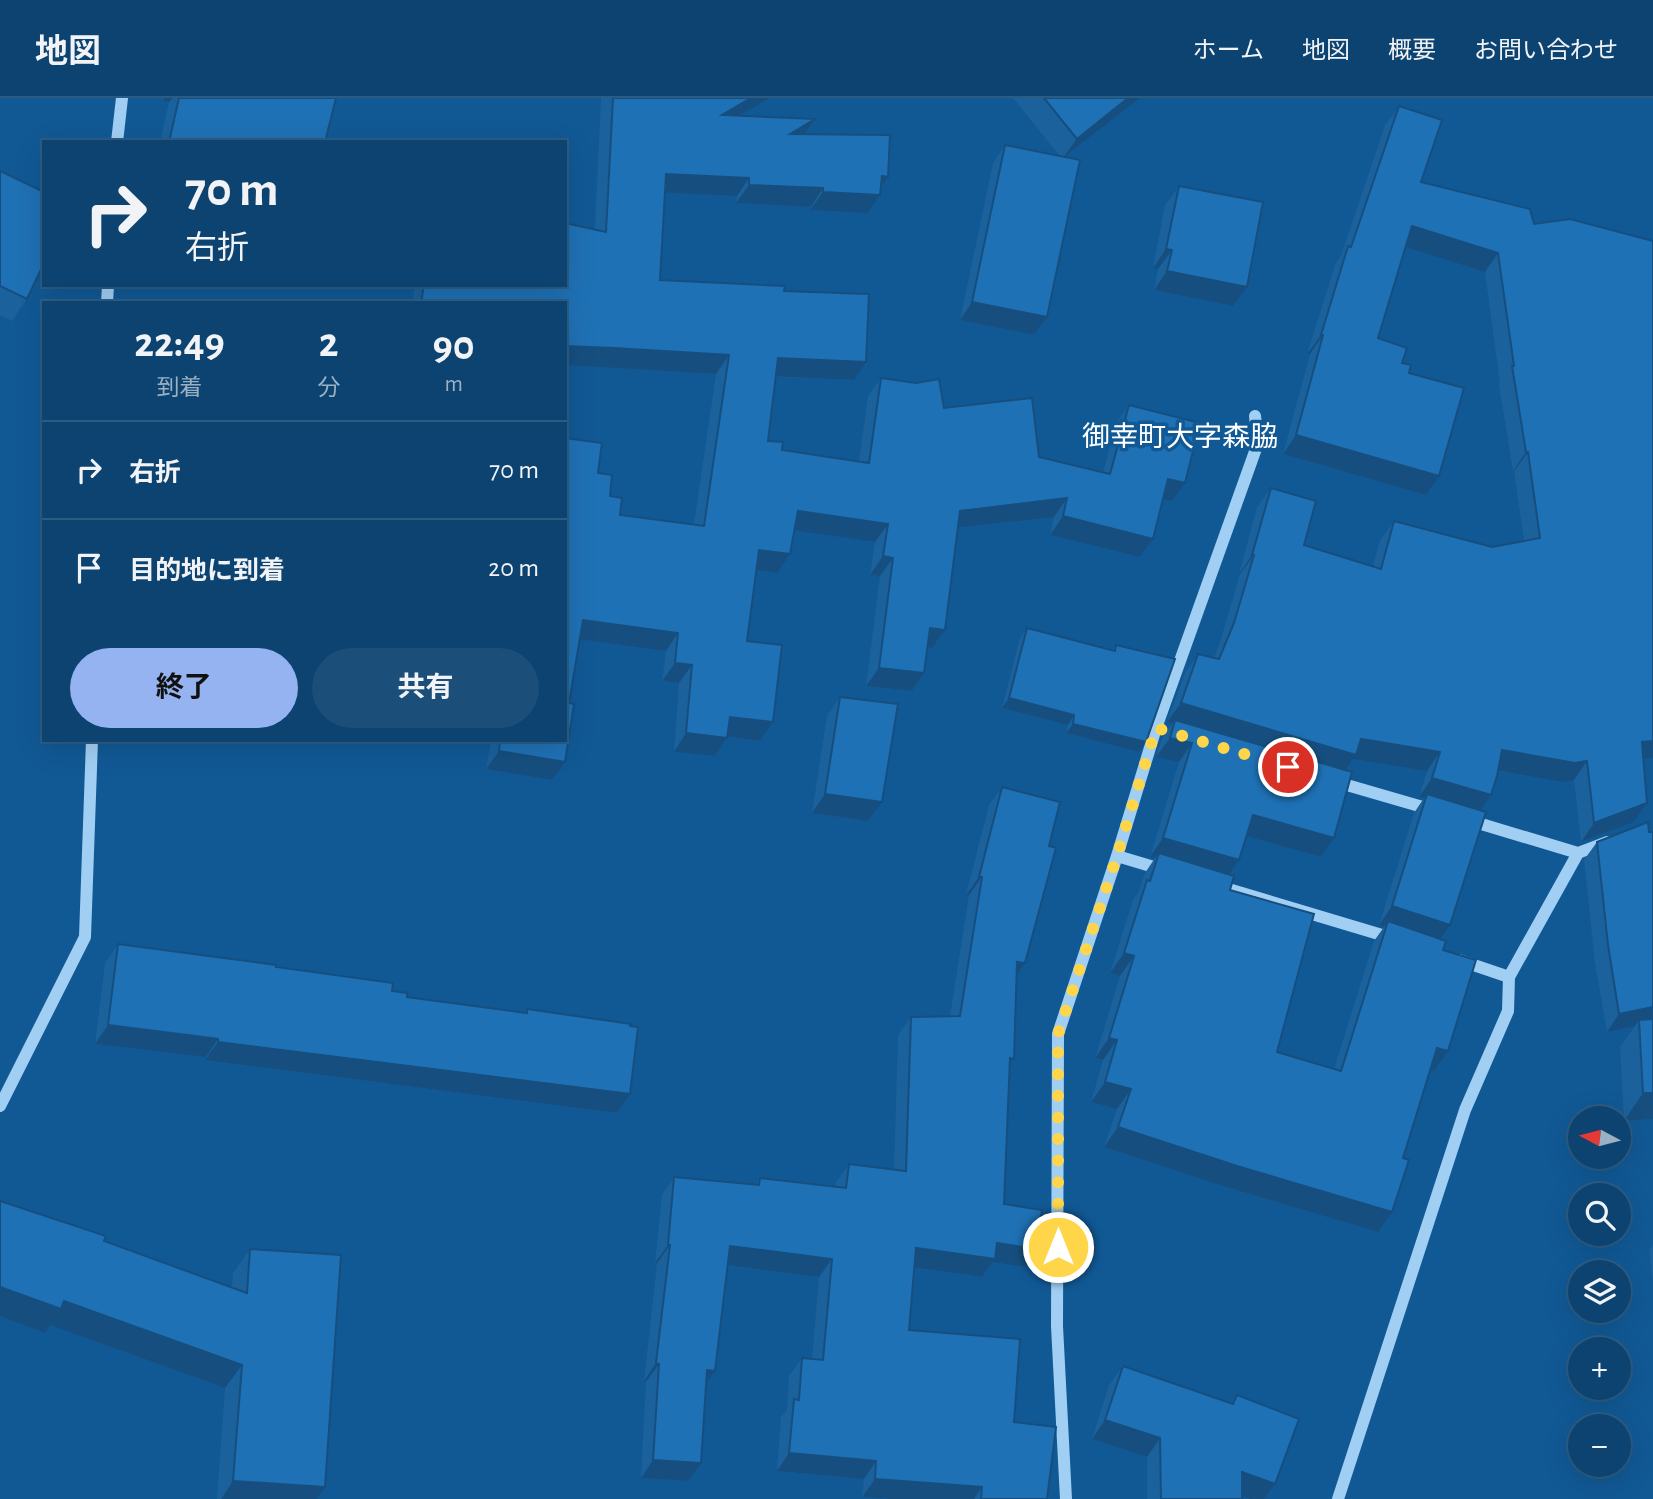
<!DOCTYPE html>
<html lang="ja">
<head>
<meta charset="utf-8">
<style>
  body { margin:0; font-family:"Alegreya Sans","Noto Sans JP",sans-serif; background:#1b4e78; color:#f1f3f6; height:100vh; display:flex; flex-direction:column; font-size:26px; white-space:nowrap }
  * { box-sizing:border-box; margin:0 }
  p { font-size:23px; color:#9ab0c3 }
  .icon { flex:none; width:38px; height:38px; fill:none; stroke:currentColor; stroke-width:2; stroke-linecap:round; stroke-linejoin:round }
  .map { position:relative; flex:1; overflow:hidden }
  .panel { position:absolute; left:42px; top:203px; width:525px; height:441px; display:flex; flex-direction:column; background:#0d4370; border-radius:0px; box-shadow:0 7px 28px #0002,0 0 0 2px #2d5c83 }
  .panel>* { flex:none }
  .banner { position:absolute; left:42px; top:42px; width:525px; height:147px; border-radius:0px; box-shadow:0 7px 28px #0002,0 0 0 2px #2d5c83; background:#0d4370; color:#f1f3f6; overflow:hidden }
  .needle { width:46px; rotate:277deg }
  .controls { position:absolute; left:1568px; top:1008px; display:grid; gap:14px }
  .controls a { display:grid; place-items:center; width:63px; height:63px; border-radius:50%; background:#0d4370; box-shadow:0 7px 28px #0002,0 0 0 2px #2d5c83; font-size:35px }
  .pin { position:absolute; display:grid; place-items:center; width:60px; height:60px; color:#fff; margin:-30px; border:4px solid #fff; border-radius:50%; box-shadow:0 2px 7px #0007 }
  .me { position:absolute; width:77px; margin:-38px; rotate:0deg; stroke-linejoin:round; filter:drop-shadow(0 0 5px #0008) }
  .turn { display:flex; align-items:center; gap:24px; height:147px; padding:0 28px; font-size:32px }
  .turn .icon { width:91px; height:91px; stroke-width:2.5 }
  .turn b { display:block; font-size:49px; line-height:60px }
  .eta { display:flex; justify-content:space-evenly; align-items:center; height:119px; text-align:center }
  .eta b { font-size:42px; font-weight:700; line-height:49px }
  .cta { display:flex; gap:14px; margin-top:auto; padding:14px 28px }
  .cta a { flex:1; height:80px; border-radius:42px; background:#95b2f1; color:#111; font-size:28px; font-weight:700; line-height:80px; text-align:center }
  .cta a+a { background:#1b4e78; color:#f1f3f6 }
  ul { padding:0; list-style:none }
  li { display:flex; align-items:center; gap:21px; height:98px; padding:0 28px; border-top:2px solid #2d5c83 }
  li div { flex:1 }
  li b { display:block; font-size:26px }
  li em { font-style:normal }
  header { display:flex; align-items:center; gap:42px; box-sizing:border-box; height:98px; padding:0 35px; background:#0d4370; border-bottom:2px solid #2d5c83 }
  header strong { font-size:33px }
  nav { display:flex; gap:38px; margin-inline-start:auto; font-size:24px }
  .map>svg:first-child { display:block }
  .lines { fill:none; stroke-linecap:round; stroke-linejoin:round }
  .minor { stroke:#a1cff3; stroke-width:12 }
  .wall { fill:#1b619c; fill-rule:evenodd }
  .shaded-wall { fill:#164f7f }
  .building { fill:#1f71b5; stroke:#164f7f; stroke-width:2 }
  .route { stroke:#ffd54a; stroke-width:12; stroke-dasharray:0 21.6 }
  .labels { text-anchor:middle; dominant-baseline:central; stroke-width:7; stroke-linejoin:round; paint-order:stroke }
  .quarter-label { font-size:28px; fill:#fff; stroke:#115995 }
</style>
</head>
<body>
<header>
<strong>地図</strong>
<nav><a>ホーム</a><a>地図</a><a>概要</a><a>お問い合わせ</a></nav>
</header>
<div class="map">
<svg width="1653" height="1401" viewBox="0 0 1653 1401">
  <rect width="100%" height="100%" fill="#115995"/>
  <g class="lines">
    <!-- minor -->
    <path class="minor" d="M117 44 122 0
      M107 205 108 187
      M1333 683 1433 712
      M1468 722 1578 755
      M1117 758 1164 772
      M1215 787 1392 840
      M1459 862 1509 879
      M0 1008 85 839 92 642
      M1066 1401 1057 1228 1058 936 1117 758 1156 630 1258 345 1255 318
      M1338 1401 1465 1012 1508 913 1509 879 1578 755 1607 744"/>
  </g>
  <!-- wall -->
  <path class="wall" d="M162 0H336L325 44H160L169 4 162 3Z
    M601 0H770L739 18 815 21 805 36 881 89 867 115 810 112 811 109 736 105 737 98 665 94 660 182 784 193 854 282 776 279 768 343 782 352 859 363 868 298 881 280 1039 359 1103 375 1116 325 1129 307 1172 403 1163 401 1153 441 1140 459 1050 437 1054 419 958 430 945 532 932 550H927L924 575 912 593 866 588 880 478 870 477 875 444 794 432 777 475 757 472 747 543 760 643 728 639 715 658 674 654 679 585 662 583 666 553 579 541 569 605 565 664 552 682 486 671 491 642H565V340L598 375 620 417 694 426 716 276 565 267V205H412L415 187H565L595 132Z
    M1013 0H1140L1065 59 1047 219 1034 237 960 222 993 65 1005 47 1059 57Z
    M1399 8 1421 84 1530 111 1653 660 1643 662 1647 705 1634 724 1581 744 1574 682 1562 684 1498 673 1481 712 1441 841 1443 852 1434 973 1430 972 1378 1134 1223 1088 1104 1049 1117 1011 1091 1004 1103 962 1095 960 1120 878 1110 875 1133 802 1139 793 1145 775 1155 760 1150 759 1179 664 1156 659 1162 641 1172 626 1167 624 1185 575 1198 556 1214 560 1220 544 1240 476H1239L1257 409 1271 390 1304 447 1373 468 1380 442 1394 423 1492 449 1524 443 1514 373H1513L1499 287 1500 285 1485 174 1406 149 1378 240 1402 265 1409 275 1426 397 1283 356 1310 256H1307L1335 167 1341 158 1385 27ZM1353 661 1427 673 1419 699 1424 700 1414 715 1379 827 1384 829 1374 843 1334 971 1277 954 1230 792 1229 776 1239 762 1246 738 1321 759 1346 672Z
    M0 74 27 201 12 223 0 217Z
    M1179 88 1233 208 1154 192 1158 171 1153 170 1165 107Z
    M1027 530 1112 552 1116 547 1146 644 1139 654 1066 635 1068 627 1002 610 1020 540Z
    M840 599 882 704 868 723 812 715 827 618Z
    M1002 689 1016 877 1010 968 1004 1106 1024 1169 993 1164 982 1179 915 1170 909 1232 1014 1324 1047 1401H890L862 1399 864 1381 777 1373 781 1319 787 1312 789 1278 802 1260 812 1261 819 1179 728 1168 688 1383 641 1380 646 1284 644 1283 657 1165H655L662 1097 674 1079 756 1087 760 1080 836 1088V1084L849 1066 894 1072 898 937 911 919 950 918 969 797H966L989 707Z
    M1653 734V1021L1624 1023 1620 949 1635 928 1607 934 1595 865 1584 762 1597 744Z
    M118 846 276 869 392 893 407 899 525 914 527 911 617 1015 205 962 206 959 95 946 105 865Z
    M0 1103 104 1143 232 1189 233 1175 250 1151 317 1401H217L225 1290 50 1227 45 1235 0 1218Z
    M1653 1147V1183L1649 1152Z
    M1123 1268 1231 1305 1237 1297 1275 1386 1264 1401H1250L1242 1398V1401H1147V1359L1092 1341 1109 1287Z"/>
  <!-- shaded-wall -->
  <path class="shaded-wall" d="M164 0H173L169 4 162 3Z
    M751 0H770L709 35 722 17Z
    M1128 0H1140L1062 61 1077 41Z
    M815 21 802 40 790 36Z
    M666 76 749 80 737 98 653 94Z
    M882 78 888 79 875 97H880L867 115 810 112 823 94Z
    M749 87 823 90 811 109 736 105Z
    M1412 128 1498 155 1485 174 1399 147Z
    M1166 151 1172 152 1158 171 1153 170Z
    M1167 173 1247 189 1233 208 1154 192Z
    M972 204 1047 219 1034 237 960 222Z
    M1321 237H1323L1310 256H1307Z
    M565 248 614 250 729 257 716 276 565 267Z
    M778 260 866 264 854 282 766 278Z
    M1296 337 1439 378 1426 397 1283 356Z
    M1526 354H1528L1514 373H1513Z
    M1168 381 1185 385 1172 403 1155 399Z
    M1067 400 1054 419 947 431 960 413Z
    M798 413 888 426 875 444 785 431Z
    M1063 418 1153 441 1140 459 1050 437Z
    M759 452 790 456 777 475 746 470Z
    M1252 457H1254L1240 476H1239Z
    M883 458 893 460 880 478 870 477Z
    M583 522 678 535 666 553 570 540Z
    M930 530 945 532 932 550 917 548Z
    M675 565 692 567 679 585 662 583Z
    M879 570 924 575 912 593 866 588Z
    M1009 600 1074 617 1068 627 1002 610Z
    M1181 605 1361 641 1440 654 1427 673 1353 661 1343 676 1175 622 1172 626 1167 624Z
    M730 619 773 624 760 643 717 637Z
    M1073 626 1146 644 1139 654 1066 635Z
    M686 635 727 640 715 658 674 654Z
    M1170 640 1192 645 1179 664 1156 659Z
    M1653 643V660L1628 663 1642 644Z
    M1502 652 1587 663 1574 682 1562 684 1489 671Z
    M499 653 565 664 552 682 486 671Z
    M1432 680 1491 697 1478 716 1427 696 1424 700 1419 699Z
    M825 696 882 704 868 723 812 715Z
    M1647 705 1634 724 1581 744 1594 725Z
    M1253 717 1334 740 1321 759 1239 736Z
    M1163 740 1239 762 1226 781 1159 755 1155 760 1150 759Z
    M979 779H982L969 797H966Z
    M1392 808 1450 827 1437 846 1388 823 1384 829 1379 827Z
    M1124 855 1134 858 1120 878 1110 875Z
    M1017 864 1025 865 1012 883Z
    M1653 909V925L1639 922 1635 928 1607 934 1619 916Z
    M108 927 218 941 206 959 95 946Z
    M1109 940 1117 942 1103 962 1095 960Z
    M218 944 630 996 617 1015 205 962Z
    M1437 950 1448 953 1434 973 1423 970Z
    M1105 984 1131 991 1117 1011 1091 1004Z
    M1643 995H1653V1021L1624 1023Z
    M1118 1029 1392 1114 1378 1134 1223 1088 1104 1049Z
    M997 1145 1036 1151 1024 1169 993 1164 982 1179 904 1168 916 1150Z
    M668 1147H670L657 1165H655Z
    M730 1148 832 1161 819 1179 717 1166Z
    M0 1189 64 1203 242 1267 225 1290 50 1227 45 1235 0 1218Z
    M656 1265 659 1266 646 1284 644 1283Z
    M707 1272 715 1273 702 1291Z
    M1105 1322 1160 1340 1147 1359 1092 1341Z
    M789 1355 876 1363 864 1381 777 1373Z
    M653 1362 701 1365 688 1383 641 1380Z
    M1242 1374 1275 1386 1264 1401H1250L1228 1393Z
    M875 1381 982 1389 974 1401H890L862 1399Z
    M233 1383 325 1389 317 1401H221Z"/>
  <!-- building -->
  <path class="building" d="M179 0H336L325 44H169Z
    M613 0H751L722 17 815 21 790 36 890 37 888 79 882 78 880 97 823 94V90L749 87V80L666 76 660 182 785 188 784 193 869 196 866 264 778 260 768 343 783 344 782 352 869 365 881 280 916 285 939 281 944 310 1032 300 1039 359 1110 376 1129 307 1200 325 1185 385 1168 381 1153 441 1063 418 1067 400 960 413 945 532 930 530 924 575 879 570 893 460 883 458 888 426 798 413 790 456 759 452 747 543 782 547 773 624 730 619 727 640 686 635 692 567 675 565 678 535 583 522 569 605 574 606 565 664 499 653 500 642H565V340L602 345 598 375 612 377 610 398 622 400 620 417 704 428 729 257 614 250 565 248V205H421L424 187H565V125L606 134Z
    M1044 0H1128L1077 41Z
    M1399 8 1442 22 1421 84 1530 111 1534 126 1570 121 1653 143V643L1642 644 1647 705 1594 725 1587 663 1575 665 1502 652 1497 678 1491 697 1432 680 1440 654 1361 641 1356 657 1181 605 1198 556 1219 561 1234 525 1254 457H1252L1271 390 1316 403 1304 447 1381 471 1394 423 1492 449 1540 440 1528 354H1526L1512 268H1514L1498 155 1412 128 1378 240 1407 250 1402 265 1411 267 1409 275 1464 290 1439 378 1296 337 1323 237H1321L1348 148 1351 149Z
    M1005 47 1080 62 1047 219 972 204Z
    M0 73 44 94V165L27 201 0 188Z
    M1179 88 1263 104 1247 189 1167 173 1172 152 1166 151Z
    M1027 530 1115 553 1116 547 1175 561 1146 644 1073 626 1074 617 1009 600Z
    M840 599 898 606 882 704 825 696Z
    M1175 622 1352 674 1334 740 1253 717 1239 762 1163 740 1192 645 1170 640Z
    M1002 689 1060 704 1049 748 1056 750 1025 865 1017 864 1014 961 1010 960 1004 1106 1042 1112 1036 1151 997 1145 995 1161 916 1150 909 1232 1020 1241 1014 1324 1056 1329 1047 1401H981L982 1389 875 1381 876 1363 789 1355 794 1301 799 1302 802 1260 823 1262 832 1161 730 1148 715 1273 707 1272 701 1365 653 1362 659 1266 656 1265 670 1147H668L674 1079 759 1087 760 1080 846 1090 849 1066 906 1073 911 919 960 918 982 779H979Z
    M1427 696 1486 714 1450 827 1392 808Z
    M1648 724 1649 734H1653V909L1619 916 1608 847 1597 744Z
    M1159 755 1234 778 1230 792 1314 816 1277 954 1341 973 1388 823 1446 843 1443 852 1476 862 1448 953 1437 950 1403 1060 1409 1062 1392 1114 1237 1068 1118 1029 1131 991 1105 984 1117 942 1109 940 1134 858 1124 855 1147 782 1150 783Z
    M118 846 276 867V869L393 885 392 893 407 895V899L527 915V911L631 926 630 928 638 929 630 996 218 944V941L108 927Z
    M1653 921V995H1643L1639 922Z
    M0 1103 106 1138 104 1143 247 1195 250 1151 341 1157 325 1389 233 1383 242 1267 64 1203 61 1211 0 1189Z
    M1123 1268 1233 1306 1237 1297 1299 1321 1275 1386 1242 1374V1401H1161L1160 1340 1105 1322Z"/>
  <g class="lines">
    <!-- route -->
    <path class="route" d="M1058 1149V936L1117 758 1156 630 1288 669"/>
  </g>
  <g class="labels">
    <!-- quarter labels -->
    <g class="quarter-label">
      <text x="1180" y="340">御幸町大字森脇</text>
    </g>
  </g>
</svg>
<div class="controls">
<a><svg class="needle" viewBox="-14 -14 28 28"><path d="M0-13l5 13h-10z" fill="#e53935"/><path d="M0 13l5-13h-10z" fill="#9ab0c3"/></svg></a>
<a><svg class="icon" aria-label="search" viewBox="0 0 24 24"><circle cx="10" cy="10" r="6"/><path d="M15 15l6 6"/></svg></a>
<a><svg class="icon" aria-label="layers" viewBox="0 0 24 24"><path d="M12 4l9 5-9 5-9-5zM3 14l9 5 9-5"/></svg></a>
<a>+</a>
<a>−</a>
</div>
<div class="pin" style="left:1288px;top:669px;background:#d93025"><svg class="icon" aria-label="arrive" viewBox="0 0 24 24"><path d="M6 21V4h12l-3 4 3 4H6"/></svg></div>
<svg class="me" style="left:1058px;top:1149px" viewBox="-20 -20 40 40"><circle r="17" fill="#ffd54a" stroke="#fff" stroke-width="3"/><path d="M0-11L8 9 0 5-8 9z" fill="#fff"/></svg>
<div class="banner">
<div class="turn"><svg class="icon" aria-label="right" viewBox="0 0 24 24"><path d="M7 20v-9h11M14 6l5 5-5 5"/></svg><div><b>70 m</b>右折</div></div>
</div>
<section class="panel">
<div class="eta">
<div><b>22:49</b><p>到着</p></div>
<div><b>2</b><p>分</p></div>
<div><b>90</b><p>m</p></div>
</div>
<ul>
<li><svg class="icon" aria-label="right" viewBox="0 0 24 24"><path d="M7 20v-9h11M14 6l5 5-5 5"/></svg><div><b>右折</b></div><em>70 m</em></li>
<li><svg class="icon" aria-label="arrive" viewBox="0 0 24 24"><path d="M6 21V4h12l-3 4 3 4H6"/></svg><div><b>目的地に到着</b></div><em>20 m</em></li>
</ul>
<div class="cta"><a>終了</a><a>共有</a></div>
</section>
</div>
</body>
</html>
